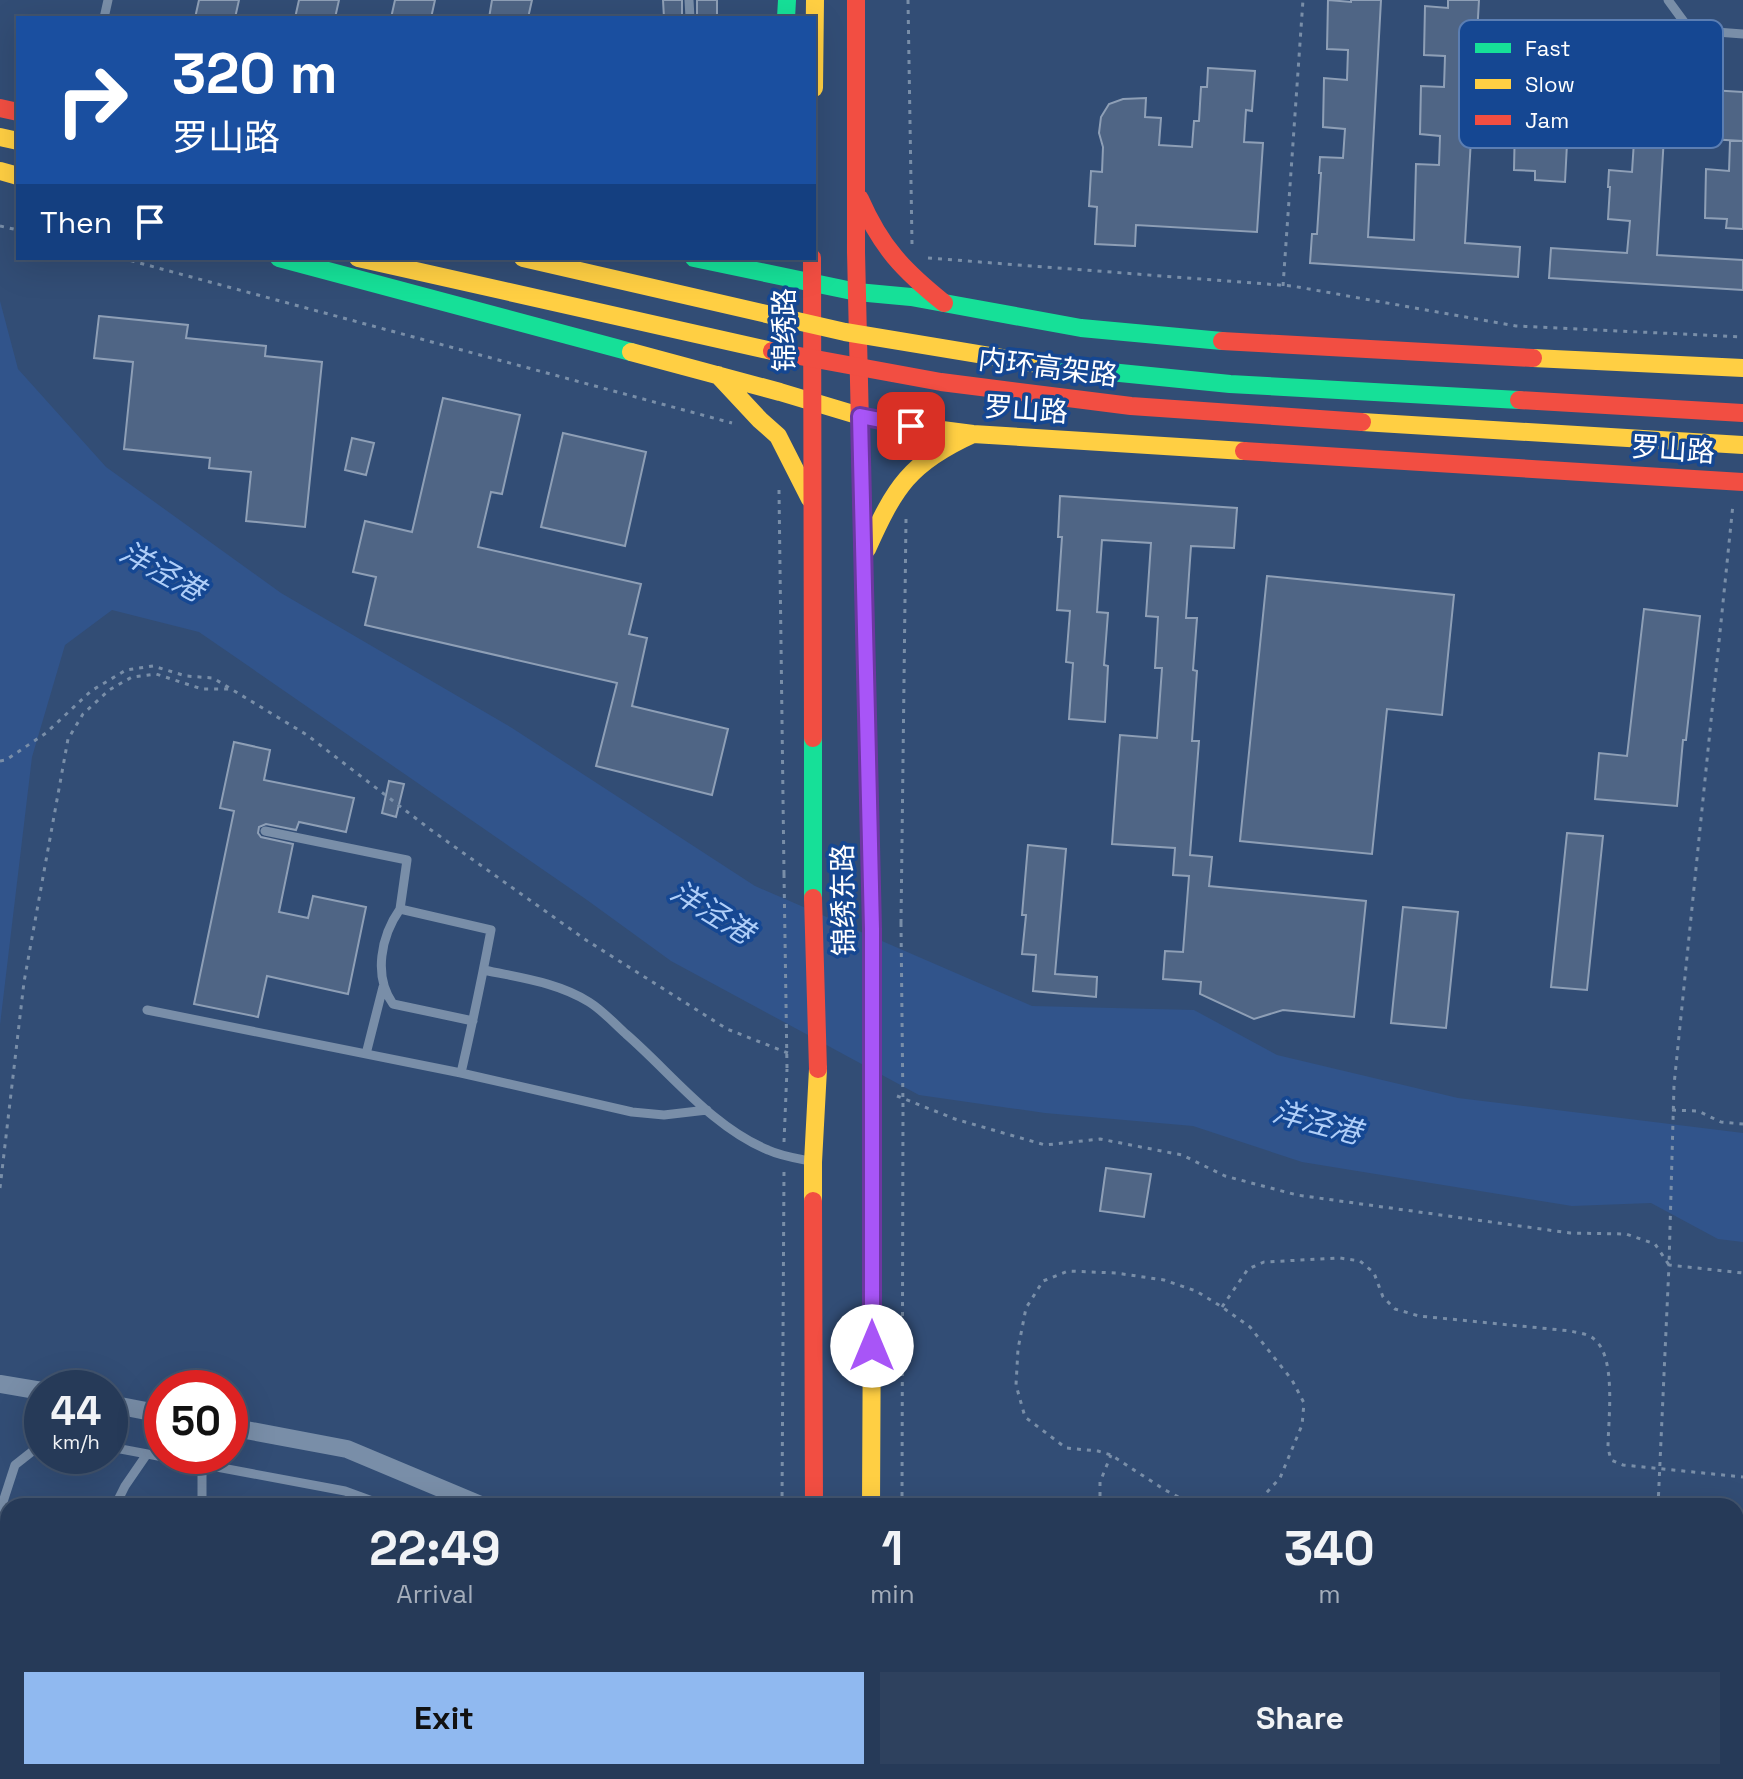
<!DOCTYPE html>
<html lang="en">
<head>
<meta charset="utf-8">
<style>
  body { margin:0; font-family:"Space Grotesk","Noto Sans SC",sans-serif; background:#2e415e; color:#f1f3f6; height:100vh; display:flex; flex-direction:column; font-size:30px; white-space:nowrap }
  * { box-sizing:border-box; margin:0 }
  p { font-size:26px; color:#a4adba }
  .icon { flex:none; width:44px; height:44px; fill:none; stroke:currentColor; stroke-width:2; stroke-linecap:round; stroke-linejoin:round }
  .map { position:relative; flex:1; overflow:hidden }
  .side { position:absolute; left:0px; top:1498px; width:1744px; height:282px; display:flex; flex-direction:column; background:#263a58; border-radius:24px 24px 0 0; box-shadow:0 8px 32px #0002,0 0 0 2px #42546e }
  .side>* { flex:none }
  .banner { position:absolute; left:16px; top:16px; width:800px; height:244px; border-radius:0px; box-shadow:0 8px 32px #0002,0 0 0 2px #42546e; background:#1a4fa0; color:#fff; overflow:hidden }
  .speed { position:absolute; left:24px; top:1370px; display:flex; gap:16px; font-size:40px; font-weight:700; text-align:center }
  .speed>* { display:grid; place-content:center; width:104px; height:104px; border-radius:50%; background:#263a58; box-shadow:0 8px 32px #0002,0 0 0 2px #42546e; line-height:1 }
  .speed small { font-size:20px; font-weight:400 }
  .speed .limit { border:12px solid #d22; background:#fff; color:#111 }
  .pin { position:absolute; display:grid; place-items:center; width:68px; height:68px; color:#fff; margin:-34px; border-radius:16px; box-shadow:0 4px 12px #0006 }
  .me { position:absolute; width:88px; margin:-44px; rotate:0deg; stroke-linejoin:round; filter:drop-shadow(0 0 6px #0008) }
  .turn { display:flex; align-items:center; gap:28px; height:168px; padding:0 24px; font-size:36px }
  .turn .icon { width:104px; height:104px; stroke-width:2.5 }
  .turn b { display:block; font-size:56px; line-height:68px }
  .then { display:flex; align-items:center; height:76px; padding:0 24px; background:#0003; gap:16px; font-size:30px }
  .eta { display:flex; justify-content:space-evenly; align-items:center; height:136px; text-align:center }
  .eta b { font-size:48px; font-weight:700; line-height:56px }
  .primary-button { display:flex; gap:16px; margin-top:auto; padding:16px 24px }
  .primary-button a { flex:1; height:92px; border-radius:0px; background:#90b9f0; color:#111; font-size:32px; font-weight:700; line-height:92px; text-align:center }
  .primary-button a+a { background:#2e415e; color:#f1f3f6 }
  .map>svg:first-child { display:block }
  .water { fill:#31548b }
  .building { fill:#4f6585; stroke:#8e9fb6; stroke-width:2 }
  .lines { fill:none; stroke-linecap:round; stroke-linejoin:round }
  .path { stroke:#798ea8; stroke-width:3; stroke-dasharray:4 6; stroke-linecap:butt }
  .lane { stroke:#798ea8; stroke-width:9 }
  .street { stroke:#798ea8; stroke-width:18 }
  .fast { stroke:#16e098; stroke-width:18 }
  .slow { stroke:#ffcf43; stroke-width:18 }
  .jam { stroke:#f24e42; stroke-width:18 }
  .path-bridge { stroke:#798ea8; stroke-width:3; stroke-dasharray:4 6; stroke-linecap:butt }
  .fast-bridge { stroke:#16e098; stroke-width:18 }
  .slow-bridge { stroke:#ffcf43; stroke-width:18 }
  .jam-bridge { stroke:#f24e42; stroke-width:18 }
  .route-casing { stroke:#6d37a1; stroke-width:20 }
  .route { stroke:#a855f7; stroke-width:14 }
  .labels { text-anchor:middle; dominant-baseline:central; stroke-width:7; stroke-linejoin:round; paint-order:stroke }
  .street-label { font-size:28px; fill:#fff; stroke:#154792 }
  .water-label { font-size:30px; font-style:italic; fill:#afcef8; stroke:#154792 }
  .key { fill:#154792; stroke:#5b7eb3; stroke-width:2 }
  .key-label { font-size:22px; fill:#fff }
</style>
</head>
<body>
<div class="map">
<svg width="1743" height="1779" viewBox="0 0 1743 1779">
  <rect width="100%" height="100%" fill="#324d75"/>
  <!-- water -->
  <path class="water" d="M0 301 18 369 106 467 281 593 512 728 755 886 1032 1006 1194 1010 1277 1055 1458 1098 1743 1133V1242L1718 1239 1651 1203 1572 1206 1302 1162 1193 1126 1045 1113 919 1095 671 961 587 900 199 632 112 610 65 645 32 757 0 1025Z"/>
  <!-- building -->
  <path class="building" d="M199 0H239L235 18H195Z
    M299 0H339L335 18H295Z
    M395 0H435L431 18H391Z
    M492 0H532L528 18H489Z
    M663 0H682V18H664Z
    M697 0H717V18H697Z
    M1328 0 1351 2V0H1381L1368 237 1414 240 1416 164 1439 165 1440 136 1420 134 1421 86 1444 87 1445 56 1424 55 1425 6 1448 8V0H1479L1465 243 1520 247 1518 277 1310 263 1312 234H1317L1321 173H1319L1320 157 1343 158 1345 129 1323 127 1324 78 1347 80 1348 50 1327 49Z
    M1543 27 1573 29 1565 182 1535 180V171L1514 170 1515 121 1538 122 1539 86 1518 85 1519 36 1542 37Z
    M1208 68 1255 71 1252 111 1246 110 1244 142 1263 143 1257 232 1136 225 1135 246 1095 244 1097 207 1089 206 1091 171 1102 172 1103 147 1099 133 1101 117 1109 104 1123 99 1146 98 1145 117 1161 118 1159 145 1192 147 1194 121H1199L1201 87H1207Z
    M1636 83 1667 85 1657 255 1743 260V290L1549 278 1551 248 1627 253 1630 221 1608 219 1610 187H1608L1609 170 1632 172 1634 141 1612 140V108L1613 91 1636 93Z
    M1710 90 1743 92V141L1709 139Z
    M1730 141H1743V229L1726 228 1727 219 1705 218 1706 169 1729 171Z
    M99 316 188 325 186 338 266 346 265 356 322 362 305 527 246 521 251 472 209 468 210 458 124 449 133 362 94 358Z
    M443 398 520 415 502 494 491 492 478 547 641 584 629 634 647 638 632 706 728 729 712 795 596 766 617 683 365 625 376 577 353 572 365 521 412 532Z
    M563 433 646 452 625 546 541 527Z
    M352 438 374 443 366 475 345 470Z
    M1060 496 1237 508 1234 548 1191 546 1186 618H1197L1193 670 1197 671 1192 741H1199L1190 855 1212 857 1209 886 1366 901 1354 1017 1283 1010 1254 1019 1200 994 1201 982 1163 979 1165 951 1183 952 1189 876 1173 875 1175 848 1112 844 1120 735 1157 738 1162 668H1155L1158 617 1146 616 1151 543 1102 540 1097 612 1108 613 1104 665 1108 666 1105 722 1069 719 1073 663 1066 662 1070 611 1057 610 1062 537H1058Z
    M1267 576 1454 595 1442 715 1387 709 1372 854 1240 841Z
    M1644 609 1700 616 1686 740H1683L1677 806 1595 799 1599 753 1627 756Z
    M234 742 270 750 264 780 354 798 346 832 299 822 296 830 266 824 259 827 258 833 261 837 293 844 279 912 308 918 313 896 366 907 348 994 267 976 258 1017 194 1004 234 811 220 808Z
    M389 781 404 784 396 817 382 813Z
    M1567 833 1603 836 1587 990 1551 987Z
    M1028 845 1066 849 1055 974 1097 977 1096 997 1033 991 1036 955 1022 954 1026 915H1022Z
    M1403 907 1458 912 1446 1028 1391 1023Z
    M1106 1168 1151 1174 1144 1217 1100 1211Z"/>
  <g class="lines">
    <!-- path -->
    <path class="path" d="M908 0 912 244
      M0 226 18 230
      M121 258 732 423
      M928 258 1292 286 1516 326 1743 337
      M1283 286 1303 0
      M881 449H901
      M779 490 784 874
      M0 761 6 760 46 733 91 691 126 670 153 666 186 676 213 678 307 735 431 830 586 940 727 1029 793 1055
      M901 923 906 519
      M897 1096 955 1119 1045 1145 1100 1139 1182 1155 1225 1176 1297 1195 1570 1233 1626 1234 1655 1244 1669 1265 1674 1085 1733 504
      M1672 1110 1698 1111 1721 1122 1743 1124
      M784 1142 787 1069
      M0 1188 24 982 68 739 83 714 109 690 132 677 156 674 202 689H230
      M1222 1307 1248 1269 1264 1262 1340 1258 1360 1261 1374 1273 1383 1297 1395 1309 1419 1316 1571 1331C1578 1333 1589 1334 1594 1339 1617 1357 1608 1420 1608 1448L1611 1460 1623 1465 1743 1477
      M782 1506 784 1169
      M902 1506 903 1109
      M1100 1506V1482L1111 1455
      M1196 1506 1165 1490 1111 1455 1098 1451 1066 1448 1025 1417 1016 1385 1018 1349 1026 1308 1043 1281 1068 1271 1116 1273 1164 1280 1196 1291 1222 1307 1250 1327 1292 1380 1304 1403 1302 1425 1280 1478 1257 1503 1251 1506
      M1658 1506 1669 1265 1743 1273
      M189 1772V1779
      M781 1779V1772
      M897 1779 898 1772"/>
    <!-- lane -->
    <path class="lane" d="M689 0 690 18
      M1668 0 1690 30 1743 34
      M104 18 108 0
      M265 831 407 860 400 909
      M484 970C520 978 557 982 589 1002 602 1010 614 1023 626 1034 671 1073 712 1127 768 1150 781 1156 795 1158 810 1161
      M147 1010 461 1073
      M473 1021 393 1004C373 976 381 936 400 909L491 930C482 978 472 1025 461 1073L632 1112 664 1115 707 1110
      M366 1054 383 987
      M110 1447 345 1491 386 1506
      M202 1463V1506
      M115 1506 125 1486 147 1454
      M0 1511 15 1465 34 1450 42 1447
      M287 1772 288 1779
      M367 1772 368 1779
      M683 1772 684 1779
      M552 1779 554 1772"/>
    <!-- street -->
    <path class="street" d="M0 1384 42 1391
      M110 1404 162 1414
      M230 1427 347 1449 483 1506"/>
    <!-- fast -->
    <path class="fast" d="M786 18 787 0
      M279 258 631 352
      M694 258 857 292 911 297 1081 328 1222 341
      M862 511 872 929
      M813 738V898
      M814 1772V1779"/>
    <!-- slow -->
    <path class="slow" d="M814 88 815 0
      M0 137 18 141
      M0 171 18 176
      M631 352 780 392 860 416 911 426 973 434 1244 451
      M1533 358 1743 368
      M718 375 760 420 778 436 810 499
      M867 549C895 487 909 463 973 434
      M813 1201V1162L818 1069
      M871 1506 873 1091
      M1736 1696 1743 1697
      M1736 1724 1743 1725"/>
    <!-- jam -->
    <path class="jam" d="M856 0V252L862 511
      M0 108 18 112
      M860 199C881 247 903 270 944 303
      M812 258 813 738
      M1222 341 1533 358
      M1244 451 1743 482
      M813 1201 814 1506
      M866 1779 867 1772"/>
    <!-- path-bridge -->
    <path class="path-bridge" d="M784 874 787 1069
      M901 923 903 1109"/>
    <!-- fast-bridge -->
    <path class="fast-bridge" d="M1050 366 1230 384 1519 400"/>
    <!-- slow-bridge -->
    <path class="slow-bridge" d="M358 258 772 351
      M523 258 845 332 1050 366
      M1362 422 1743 445
      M872 929 873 1091"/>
    <!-- jam-bridge -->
    <path class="jam-bridge" d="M772 351 941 382 1131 406 1362 422
      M1519 400 1743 413
      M813 898 818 1069"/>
  </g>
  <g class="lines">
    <!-- route casing -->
    <g class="route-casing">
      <path id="route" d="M872 1346V929L860 416 911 426"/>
    </g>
    <!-- route -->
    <use href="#route" class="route"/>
  </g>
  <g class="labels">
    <!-- street labels -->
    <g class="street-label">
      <text transform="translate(784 330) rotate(-90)">锦绣路</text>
      <text transform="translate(1048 367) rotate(7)">内环高架路</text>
      <text transform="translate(1026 409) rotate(4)">罗山路</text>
      <text transform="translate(1673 449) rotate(4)">罗山路</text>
      <text transform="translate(843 900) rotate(-91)">锦绣东路</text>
    </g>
    <!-- water labels -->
    <g class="water-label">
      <text transform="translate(162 571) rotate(29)">洋泾港</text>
      <text transform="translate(712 912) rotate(32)">洋泾港</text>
      <text transform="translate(1317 1122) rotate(15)">洋泾港</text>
    </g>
  </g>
  <!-- legend -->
  <rect x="1459" y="20" width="264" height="128" rx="12" class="key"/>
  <rect x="1475" y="43" width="36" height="10" fill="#16e098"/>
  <rect x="1475" y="79" width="36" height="10" fill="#ffcf43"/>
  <rect x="1475" y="115" width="36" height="10" fill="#f24e42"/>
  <g class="key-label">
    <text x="1525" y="56">Fast</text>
    <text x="1525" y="92">Slow</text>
    <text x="1525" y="128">Jam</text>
  </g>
</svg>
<div class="speed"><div>44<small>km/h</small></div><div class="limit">50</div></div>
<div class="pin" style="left:911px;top:426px;background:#d93025"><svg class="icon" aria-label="arrive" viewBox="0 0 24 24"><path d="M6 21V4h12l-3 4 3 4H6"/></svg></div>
<svg class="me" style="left:872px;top:1346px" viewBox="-20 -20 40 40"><circle r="19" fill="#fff"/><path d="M0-13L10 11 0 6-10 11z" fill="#a855f7"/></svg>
<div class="banner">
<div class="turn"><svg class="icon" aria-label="right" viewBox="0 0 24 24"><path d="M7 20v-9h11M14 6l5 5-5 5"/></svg><div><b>320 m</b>罗山路</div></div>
<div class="then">Then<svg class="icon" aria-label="arrive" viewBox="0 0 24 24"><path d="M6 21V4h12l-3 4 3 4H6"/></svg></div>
</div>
<section class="side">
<div class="eta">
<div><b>22:49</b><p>Arrival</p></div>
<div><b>1</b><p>min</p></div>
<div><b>340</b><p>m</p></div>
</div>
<div class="primary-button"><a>Exit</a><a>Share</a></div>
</section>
</div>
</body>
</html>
